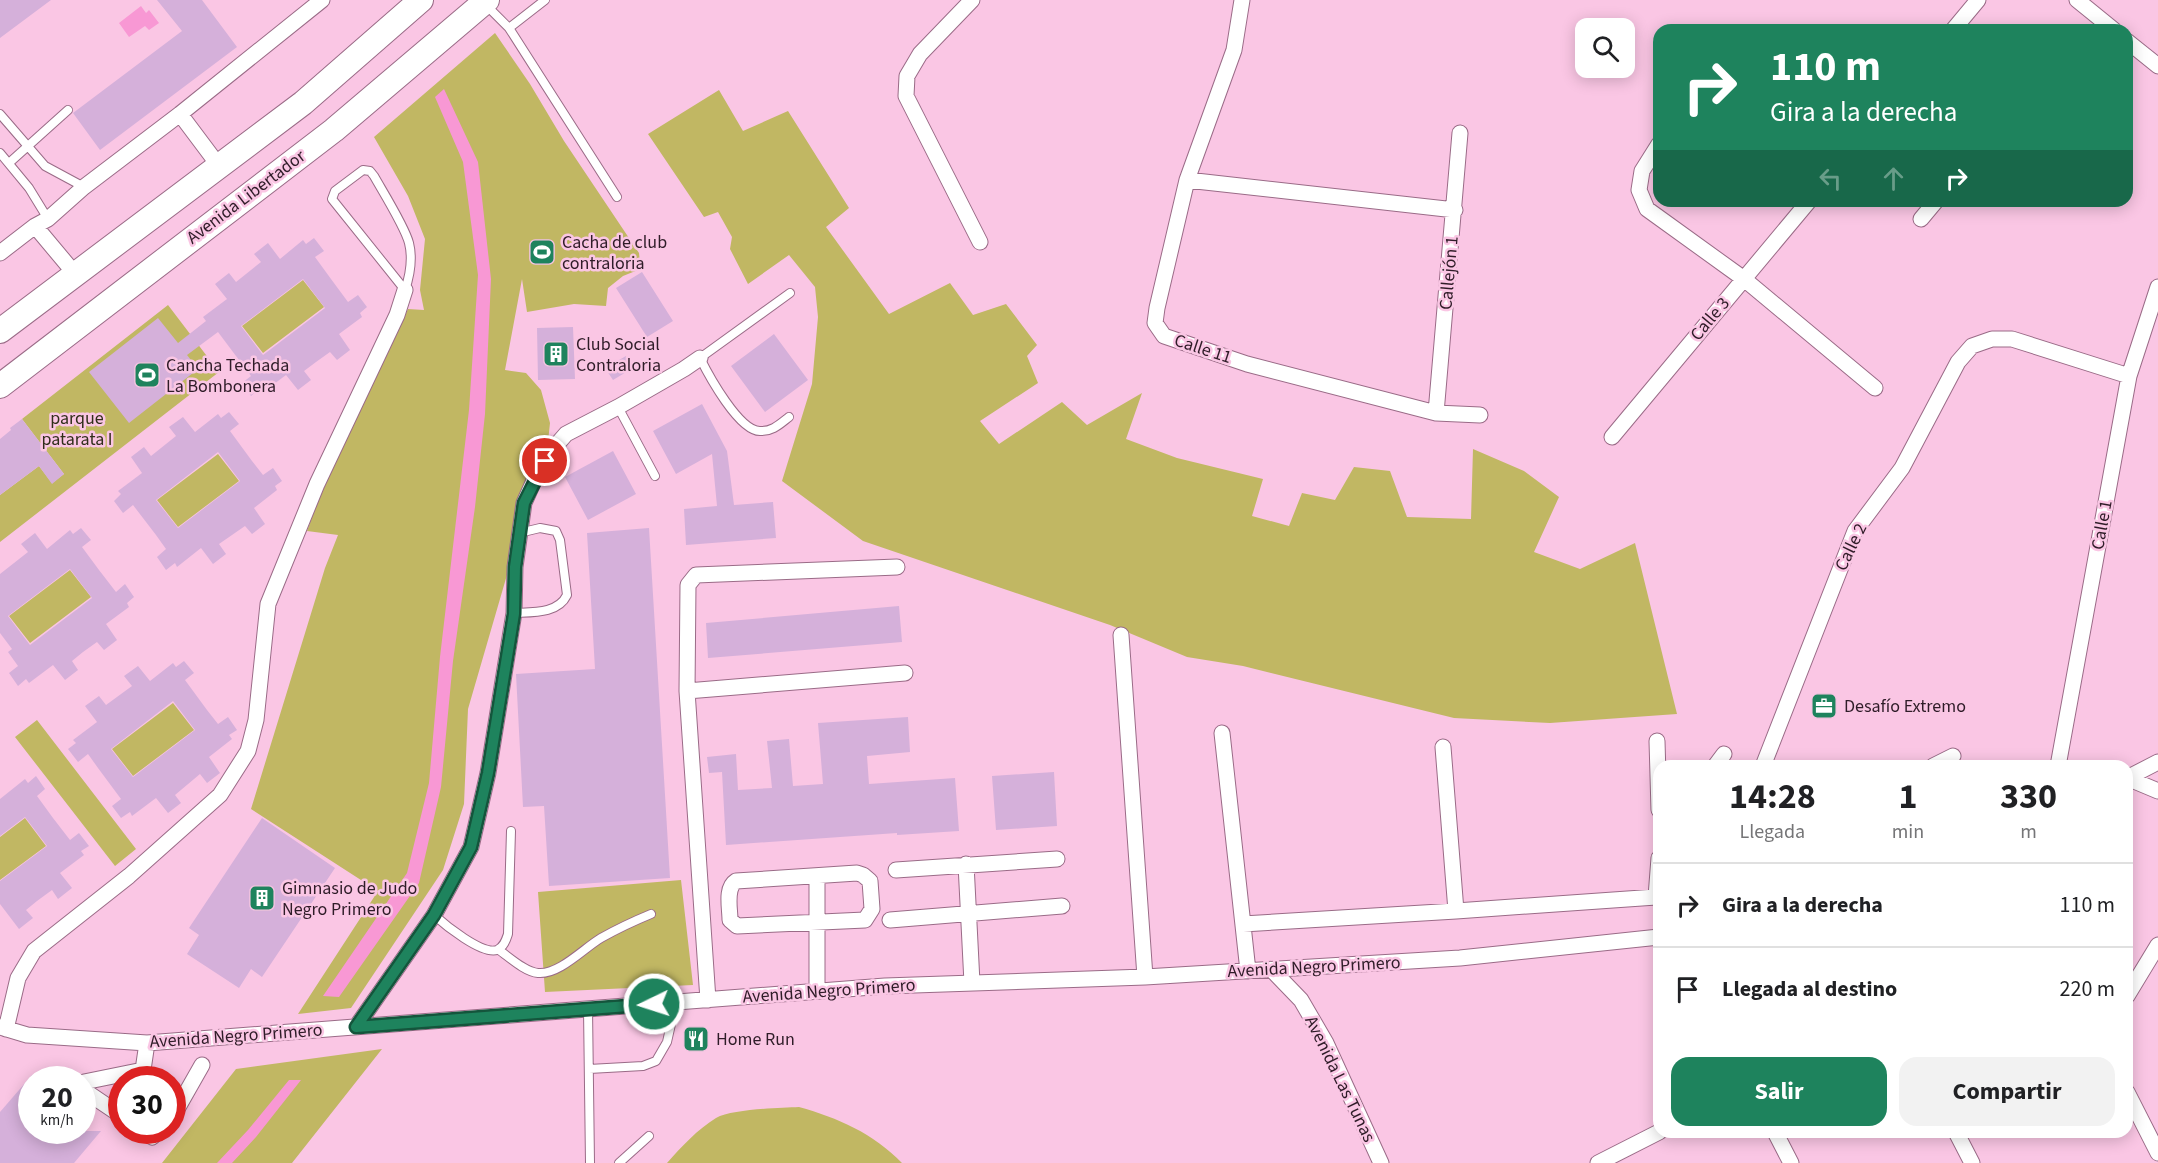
<!DOCTYPE html>
<html lang="es">
<head>
<meta charset="utf-8">
<style>
  body { margin:0; font-family:"Source Sans 3",sans-serif; background:#f2f2f2; color:#202124; height:100vh; display:flex; flex-direction:column; font-size:22px; white-space:nowrap }
  * { box-sizing:border-box; margin:0 }
  p { font-size:20px; color:#757577 }
  .icon { flex:none; width:33px; height:33px; fill:none; stroke:currentColor; stroke-width:2; stroke-linecap:round; stroke-linejoin:round }
  .map { position:relative; flex:1; overflow:hidden }
  .side { position:absolute; left:1653px; top:760px; width:480px; height:378px; display:flex; flex-direction:column; background:#fff; border-radius:18px; box-shadow:0 3px 15px #0003 }
  .side>* { flex:none }
  .top-card { position:absolute; left:1653px; top:24px; width:480px; height:183px; border-radius:18px; box-shadow:0 3px 15px #0003; background:#1e835d; color:#fff; overflow:hidden }
  .controls { position:absolute; left:1575px; top:18px; display:grid; gap:12px }
  .controls a { display:grid; place-items:center; width:60px; height:60px; border-radius:12px; background:#fff; box-shadow:0 3px 15px #0003; font-size:30px }
  .speed { position:absolute; left:18px; top:1066px; display:flex; gap:12px; font-size:30px; font-weight:700; text-align:center }
  .speed>* { display:grid; place-content:center; width:78px; height:78px; border-radius:50%; background:#fff; box-shadow:0 3px 15px #0003; line-height:1 }
  .speed small { font-size:15px; font-weight:400 }
  .speed .limit { border:9px solid #d22; background:#fff; color:#111 }
  .pin { position:absolute; display:grid; place-items:center; width:51px; height:51px; color:#fff; margin:-26px; border:3px solid #fff; border-radius:50%; box-shadow:0 2px 6px #0007 }
  .me { position:absolute; width:66px; margin:-33px; rotate:266deg; stroke-linejoin:round; filter:drop-shadow(0 0 4px #0008) }
  .turn { display:flex; align-items:center; gap:21px; height:126px; padding:0 18px; font-size:27px }
  .turn .icon { width:78px; height:78px; stroke-width:2.5 }
  .turn b { display:block; font-size:42px; line-height:51px }
  .lanes { display:flex; align-items:center; height:57px; padding:0 18px; background:#0003; justify-content:center; gap:30px; direction:ltr }
  .lanes .off { opacity:.35 }
  .eta { display:flex; justify-content:space-evenly; align-items:center; height:102px; text-align:center }
  .eta b { font-size:36px; font-weight:700; line-height:42px }
  .primary-button { display:flex; gap:12px; margin-top:auto; padding:12px 18px }
  .primary-button a { flex:1; height:69px; border-radius:18px; background:#1e835d; color:#fff; font-size:24px; font-weight:700; line-height:69px; text-align:center }
  .primary-button a+a { background:#f2f2f2; color:#202124 }
  ul { padding:0; list-style:none }
  li { display:flex; align-items:center; gap:18px; height:84px; padding:0 18px; border-top:2px solid #e0e0e0 }
  li div { flex:1 }
  li b { display:block; font-size:22px }
  li em { font-style:normal }
  .map>svg:first-child { display:block }
  .green { fill:#c1b763 }
  .water { fill:#f898d4 }
  .building { fill:#d5b0da; fill-rule:evenodd }
  .lines { fill:none; stroke-linecap:round; stroke-linejoin:round }
  .lane-casing { stroke:#9a6b87; stroke-width:10 }
  .street-casing { stroke:#9a6b87; stroke-width:17 }
  .primary-casing { stroke:#9a6b87; stroke-width:26 }
  .lane { stroke:#fff; stroke-width:8 }
  .street { stroke:#fff; stroke-width:15 }
  .primary { stroke:#fff; stroke-width:24 }
  .route-casing { stroke:#14553c; stroke-width:15 }
  .route { stroke:#1e835d; stroke-width:10 }
  .labels { text-anchor:middle; dominant-baseline:central; stroke-width:5; stroke-linejoin:round; paint-order:stroke }
  .street-label { font-size:18px; fill:#2f1c28; stroke:#fac6e4 }
  .poi-label { font-size:18px; fill:#2f1c28; stroke:#fac6e4; text-anchor:start }
  .park-label { font-size:18px; fill:#302e1a; stroke:#fac6e4 }
</style>
</head>
<body>
<div class="map">
<svg width="2158" height="1163" viewBox="0 0 2158 1163">
  <rect width="100%" height="100%" fill="#fac6e4"/>
  <!-- green -->
  <path class="green" d="M495 33 530 84 564 141 639 253 640 263 638 270 623 276 608 288 606 306 574 304 527 312 522 279 505 370 526 373 541 390 550 423 546 460 509 568 468 709 464 804 443 870 351 1008 298 1014 378 891 251 809 325 568 338 535 307 531 323 487 356 409 408 309 424 310 420 290 425 239 408 196 374 137Z
    M719 90 743 131 788 111 849 208 826 227 889 314 950 283 973 315 1006 304 1037 345 1027 356 1038 383 980 421 999 444 1062 402 1087 425 1142 393 1126 439 1177 458 1263 479 1252 516 1289 526 1302 493 1335 500 1354 467 1390 471 1407 517 1471 519 1473 449 1524 471 1559 497 1534 552 1580 569 1635 543 1677 714 1550 723 1454 718 1243 666 1187 657 1110 625 863 541 782 481 812 384 818 317 815 287 789 255 748 284 730 249 732 237 718 212 704 217 648 134Z
    M303 280 324 307 263 353 242 326Z
    M168 305 219 372 0 542V495L39 466 52 483 64 474 22 419Z
    M218 454 239 481 178 527 157 500Z
    M70 570 91 597 30 643 9 616Z
    M173 703 194 730 133 776 112 749Z
    M37 720 136 849 115 866 15 737Z
    M25 818 46 846 0 880V837Z
    M681 880 693 985 545 992 538 892Z
    M382 1049 292 1163H162L236 1069Z
    M799 1107C838 1118 873 1133 902 1163H667C681 1147 698 1129 716 1118 732 1109 779 1108 799 1107Z"/>
  <!-- water -->
  <path class="water" d="M141 6 146 13 149 10 159 23 149 30 145 26 129 37 119 23Z
    M444 89 478 162 491 279 485 414 475 507 453 661 441 787 419 883 339 997 323 996 407 873 429 783 440 657 469 410 478 275 463 162 435 97Z
    M289 1080H301L256 1137 232 1163H217L248 1130Z"/>
  <!-- building -->
  <path class="building" d="M0 0H51L0 38Z
    M157 0H202L237 47 100 150 73 113 182 31Z
    M314 238 324 251 315 257 331 279 348 302 358 295 367 307 360 313 362 317 339 334 350 350 337 360 330 352 316 362 304 371 311 380 298 390 286 375 262 393 259 389 251 396 242 383 251 376 218 332 187 355 198 369 129 423 89 372 158 318 178 343 206 321 203 317 227 299 215 284 229 273 236 282 261 262 254 254 268 243 280 259 303 240 306 244ZM303 279 325 308 263 355 241 326Z
    M642 272 673 321 647 337 616 288Z
    M573 327 575 379 538 380 537 328Z
    M774 334 808 380 765 412 731 366Z
    M626 356 633 368 613 380 605 368Z
    M702 404 727 451 734 505 773 502 776 538 686 545 684 509 717 506 712 454 676 474 653 431Z
    M229 412 239 424 230 431 252 461 263 475 273 468 282 481 275 486 277 490 254 508 265 524 252 534 245 526 219 544 226 554 213 564 201 548 177 567 175 563 166 570 157 557 166 549 156 535 133 505 123 513 114 501 121 494 118 491 142 473 131 457 144 447 151 456 176 436 169 427 183 417 195 432 218 414 221 418ZM218 452 240 481 178 528 156 500Z
    M22 419 64 474 52 484 39 466 0 495V439L11 430 10 428Z
    M613 451 636 494 588 520 565 477Z
    M81 528 91 540 82 547 99 570 116 592 125 584 134 597 127 603 129 607 106 624 117 640 104 650 97 642 83 652 72 661 78 670 65 680 53 665 29 683 26 679 18 686 9 673 18 666 8 652 12 649 0 633V574L28 552 21 544 35 533 47 549 70 530 73 534ZM70 569 92 598 30 645 8 616Z
    M649 528 670 878 549 886 544 806 523 807 516 674 595 669 587 533Z
    M899 606 902 642 708 658 706 623Z
    M184 661 194 673 185 680 207 710 218 724 228 717 237 730 229 735 232 739 209 757 220 773 207 783 200 774 175 795 181 803 168 813 156 798 132 816 130 812 121 818 112 806 121 799 98 768 88 754 78 762 68 749 76 743 73 740 97 722 85 706 99 696 106 705 132 686 124 676 138 666 150 681 173 663 176 667ZM173 701 195 730 133 777 111 749Z
    M908 717 910 752 867 756 869 784 955 778 959 831 897 835V833L726 845 722 772 709 773 707 757 736 754 738 790 772 788 767 741 789 739 793 786 823 784 818 723Z
    M1054 772 1057 826 996 830 992 776Z
    M36 776 45 789 37 796 53 818 70 840 79 833 89 846 81 851 84 855 60 873 72 888 58 899 52 890 37 901 26 910 33 918 19 929 0 904V881L47 846 25 817 0 836V799L25 779 28 783Z
    M262 818 335 868 262 977 251 969 239 988 187 954 199 935 189 928Z
    M32 1075V1131H101L74 1163H0V1112Z"/>
  <g class="lines">
    <!-- lane casing -->
    <g class="lane-casing">
      <path id="lane" d="M487 6 509 28 617 197
        M509 28 545 0
        M0 114 45 166 84 187
        M0 153 29 188 48 219
        M9 163 68 110
        M363 170 370 171 374 176C383 192 405 227 409 243 413 259 410 275 405 290L332 199 335 191Z
        M618 407 655 476
        M789 417C780 424 772 432 760 431 739 431 709 376 700 358L790 293
        M514 613C532 612 558 614 567 595L560 540 556 531 540 528 519 533
        M434 915C445 925 482 955 497 950 504 947 506 940 508 934L511 831
        M499 950C509 957 525 972 538 973 559 975 584 948 601 938 617 929 634 921 651 914
        M588 1009 590 1163
        M589 1069 643 1066 656 1061 667 1042 676 1002
        M619 1163 649 1136"/>
    </g>
    <!-- street casing -->
    <g class="street-casing">
      <path id="street" d="M972 0 920 54 907 76 906 96 980 242
        M1242 0 1234 50 1187 180 1157 308 1155 323 1164 336 1247 364 1436 413 1480 415
        M2077 0 2114 30
        M1953 30 1978 0
        M2127 41 2158 66
        M180 114 219 166
        M1659 144 1642 171 1639 190 1647 209 1744 279 1875 388
        M1187 180 1455 210
        M1921 219 1936 201
        M35 226 76 275
        M0 253 35 226 48 219 84 187 180 114 322 0
        M1436 413 1460 133
        M1612 437 1809 201
        M1121 635 1145 977
        M687 691 905 673
        M1222 733 1248 971
        M1657 741 1659 810
        M1443 747 1456 911
        M1715 766 1724 754
        M1763 766 1855 531 1902 468 1958 362 1972 346 1992 339H2012L2129 376
        M1933 766 1953 756
        M2058 766 2129 376 2158 287
        M2127 778 2158 762
        M2127 778 2158 791
        M1659 858 1656 897 1659 899
        M966 864 972 983
        M896 870 1057 859
        M857 873 863 875 870 881 872 909 865 920 737 926 730 920C730 908 725 888 736 881Z
        M817 876V991
        M890 920 1062 906
        M1243 924 1456 911 1656 897
        M1273 971 1301 1000 1326 1043 1381 1163
        M2127 996 2158 945
        M708 1000 687 691 688 585 696 575 897 567
        M0 1027 27 1035 147 1043 885 986 1145 977 1460 958 1659 937
        M356 1027 434 915 471 847 488 773 514 613 515 567 524 503 537 474 553 449 566 434 618 407 684 369 700 358
        M6 1029 18 978 34 951 129 876 220 795 248 751 256 720 268 604 317 484 397 315 405 290
        M147 1043 143 1070 151 1080
        M82 1085 84 1082 143 1070
        M82 1086 85 1091 122 1116
        M2127 1092 2158 1153
        M177 1109 202 1065
        M143 1131 152 1137 159 1131
        M1775 1132 1791 1163
        M1956 1132 1972 1163
        M1598 1163 1659 1132"/>
    </g>
    <!-- primary casing -->
    <g class="primary-casing">
      <path id="primary" d="M0 331 303 103 421 0
        M0 386 334 130 487 0"/>
    </g>
    <!-- lane -->
    <use href="#lane" class="lane"/>
    <!-- street -->
    <use href="#street" class="street"/>
    <!-- primary -->
    <use href="#primary" class="primary"/>
  </g>
  <g class="lines">
    <!-- route casing -->
    <g class="route-casing">
      <path id="route" d="M545 461 524 503 515 567 514 614 488 773 471 847 434 915 356 1027 654 1004"/>
    </g>
    <!-- route -->
    <use href="#route" class="route"/>
  </g>
  <!-- icons -->
  <defs>
    <g id="stadium-square" transform="scale(1.35)"><rect x="-9" y="-9" width="18" height="18" rx="4" fill="#1e835d" stroke="#fac6e4"/><path d="M0-5a6.5 5 0 1 0 0 10a6.5 5 0 1 0 0-10ZM-3.5-1.8h7v3.6h-7Z" fill="#fff"/></g>
    <g id="building-square" transform="scale(1.35)"><rect x="-9" y="-9" width="18" height="18" rx="4" fill="#1e835d" stroke="#fac6e4"/><path d="M-4-6H4V6H1V3H-1V6H-4ZM-2.5-4.3h1.7v1.8h-1.7ZM.8-4.3h1.7v1.8H.8ZM-2.5-1h1.7V.8h-1.7ZM.8-1h1.7V.8H.8Z" fill="#fff"/></g>
    <g id="office-square" transform="scale(1.35)"><rect x="-9" y="-9" width="18" height="18" rx="4" fill="#1e835d" stroke="#fac6e4"/><path d="M-6-3h4V-5.5h4V-3h4V5H-6ZM-1-4.5V-3h2v-1.5ZM-6 0V1H6V0Z" fill="#fff"/></g>
    <g id="restaurant-square" transform="scale(1.35)"><rect x="-9" y="-9" width="18" height="18" rx="4" fill="#1e835d" stroke="#fac6e4"/><path d="M-5-6h1v4h1v-4h1v4h1v-4h1v5L-1.5 .5V6h-2V.5L-5-1ZM5-6V6H3V1.5H1.5Q1.5-4 5-6Z" fill="#fff"/></g>
  </defs>
  <g fill-rule="evenodd">
    <use href="#stadium-square" x="542" y="252"/>
    <use href="#building-square" x="556" y="354"/>
    <use href="#stadium-square" x="147" y="375"/>
    <use href="#office-square" x="1824" y="706"/>
    <use href="#building-square" x="262" y="898"/>
    <use href="#restaurant-square" x="696" y="1039"/>
  </g>
  <g class="labels">
    <!-- street labels -->
    <g class="street-label">
      <text transform="translate(246 197) rotate(-37)">Avenida Libertador</text>
      <text transform="translate(1449 273) rotate(-85)">Callejón 1</text>
      <text transform="translate(1710 319) rotate(-50)">Calle 3</text>
      <text transform="translate(1203 349) rotate(18)">Calle 11</text>
      <text transform="translate(2102 525) rotate(-80)">Calle 1</text>
      <text transform="translate(1851 547) rotate(-64)">Calle 2</text>
      <text transform="translate(1314 967) rotate(-3)">Avenida Negro Primero</text>
      <text transform="translate(829 991) rotate(-4)">Avenida Negro Primero</text>
      <text transform="translate(236 1036) rotate(-4)">Avenida Negro Primero</text>
      <text transform="translate(1340 1079) rotate(64)">Avenida Las Tunas</text>
    </g>
    <!-- poi labels -->
    <g class="poi-label">
      <text x="562" y="242">Cacha de club<tspan x="562" dy="21">contraloria</tspan></text>
      <text x="576" y="344">Club Social<tspan x="576" dy="21">Contraloria</tspan></text>
      <text x="166" y="365">Cancha Techada<tspan x="166" dy="21">La Bombonera</tspan></text>
      <text x="1844" y="706">Desafío Extremo</text>
      <text x="282" y="888">Gimnasio de Judo<tspan x="282" dy="21">Negro Primero</tspan></text>
      <text x="716" y="1039">Home Run</text>
    </g>
    <!-- park labels -->
    <g class="park-label">
      <text x="77" y="418">parque<tspan x="77" dy="21">patarata I</tspan></text>
    </g>
  </g>
</svg>
<div class="controls">
<a><svg class="icon" aria-label="search" viewBox="0 0 24 24"><circle cx="10" cy="10" r="6"/><path d="M15 15l6 6"/></svg></a>
</div>
<div class="speed"><div>20<small>km/h</small></div><div class="limit">30</div></div>
<div class="pin" style="left:545px;top:461px;background:#d93025"><svg class="icon" aria-label="arrive" viewBox="0 0 24 24"><path d="M6 21V4h12l-3 4 3 4H6"/></svg></div>
<svg class="me" style="left:654px;top:1004px" viewBox="-20 -20 40 40"><circle r="17" fill="#1e835d" stroke="#fff" stroke-width="3"/><path d="M0-11L8 9 0 5-8 9z" fill="#fff"/></svg>
<div class="top-card">
<div class="turn"><svg class="icon" aria-label="right" viewBox="0 0 24 24"><path d="M7 20v-9h11M14 6l5 5-5 5"/></svg><div><b>110 m</b>Gira a la derecha</div></div>
<div class="lanes"><svg class="icon off" aria-label="left" viewBox="0 0 24 24"><path d="M17 20v-9H6M10 6l-5 5 5 5"/></svg><svg class="icon off" aria-label="ahead" viewBox="0 0 24 24"><path d="M12 20V5M6 11l6-6 6 6"/></svg><svg class="icon" aria-label="right" viewBox="0 0 24 24"><path d="M7 20v-9h11M14 6l5 5-5 5"/></svg></div>
</div>
<section class="side">
<div class="eta">
<div><b>14:28</b><p>Llegada</p></div>
<div><b>1</b><p>min</p></div>
<div><b>330</b><p>m</p></div>
</div>
<ul>
<li><svg class="icon" aria-label="right" viewBox="0 0 24 24"><path d="M7 20v-9h11M14 6l5 5-5 5"/></svg><div><b>Gira a la derecha</b></div><em>110 m</em></li>
<li><svg class="icon" aria-label="arrive" viewBox="0 0 24 24"><path d="M6 21V4h12l-3 4 3 4H6"/></svg><div><b>Llegada al destino</b></div><em>220 m</em></li>
</ul>
<div class="primary-button"><a>Salir</a><a>Compartir</a></div>
</section>
</div>
</body>
</html>
